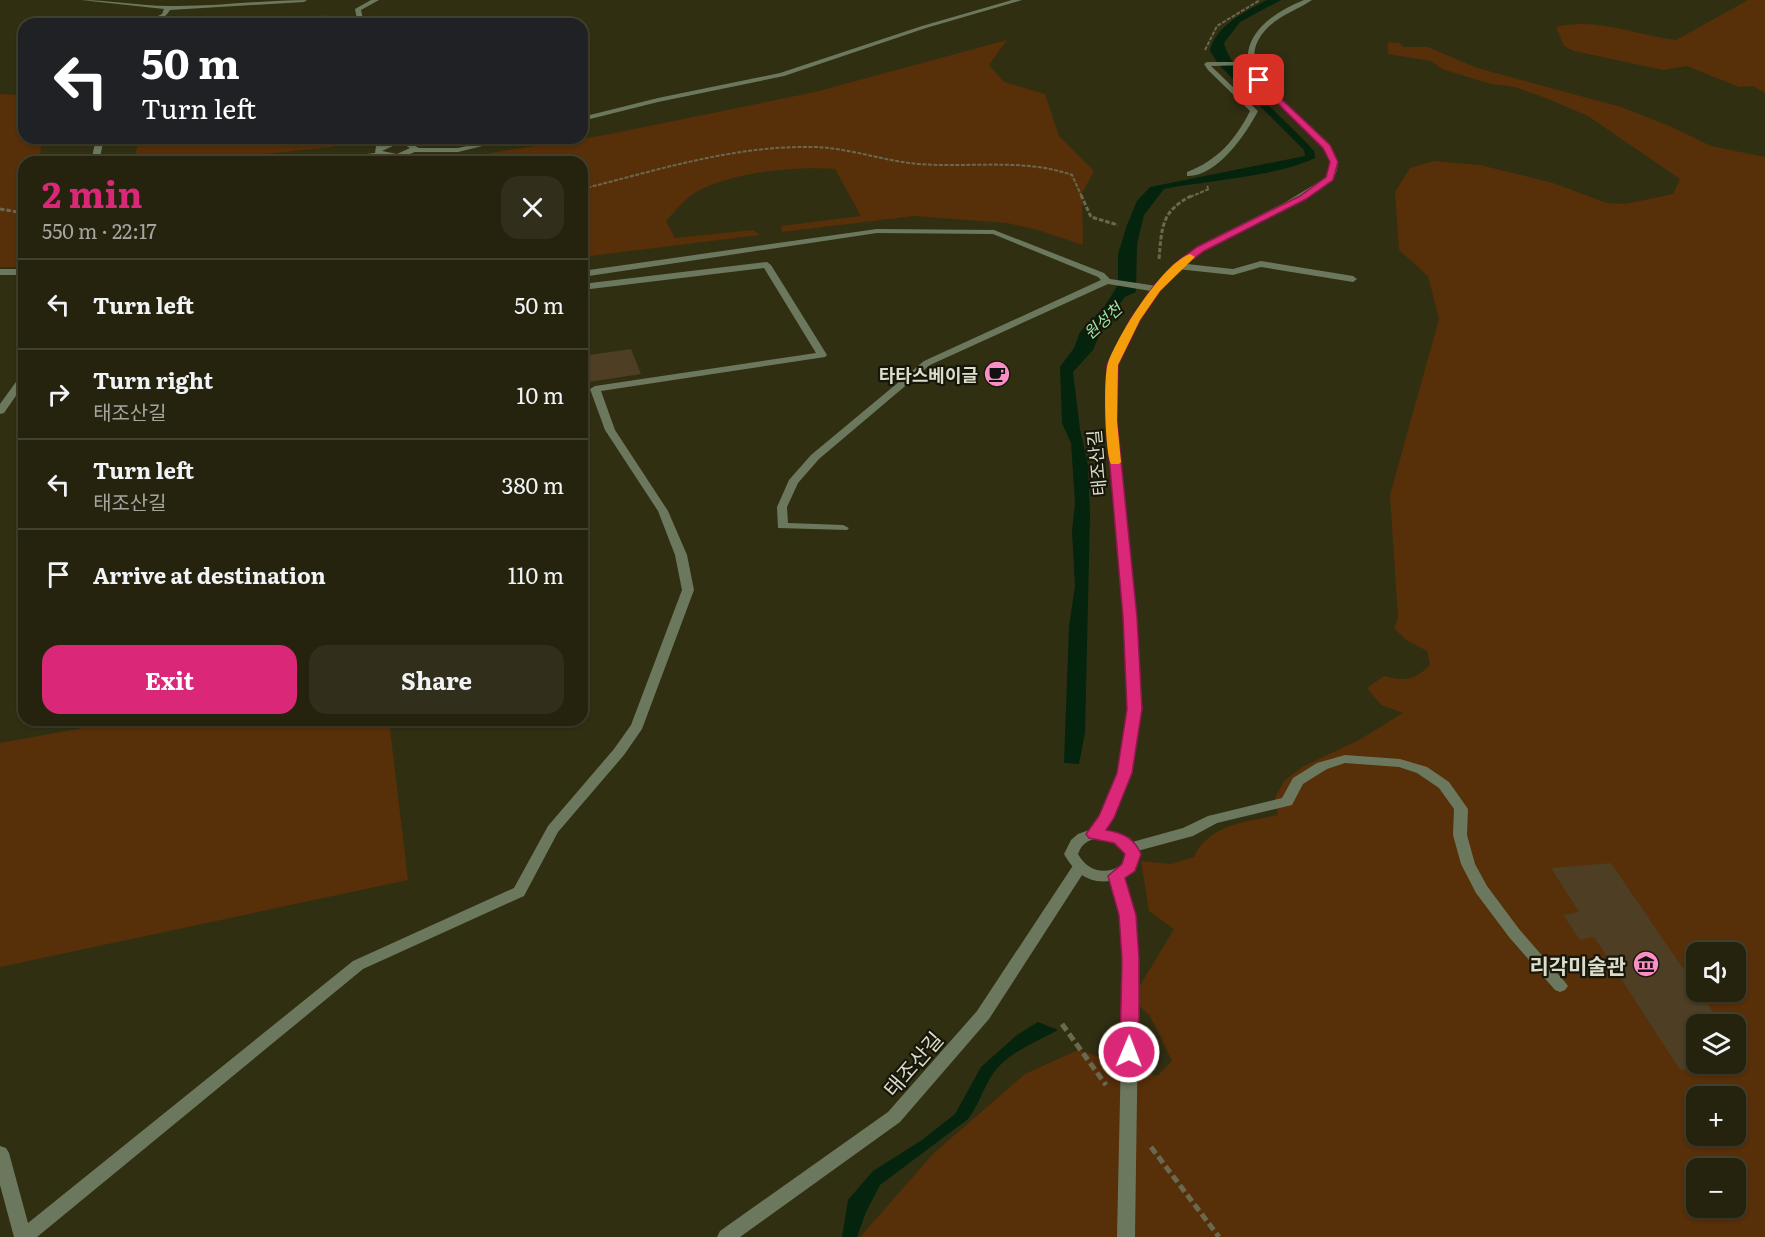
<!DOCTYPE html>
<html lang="en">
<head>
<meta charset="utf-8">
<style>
  body { margin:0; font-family:Literata,"Noto Sans KR",serif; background:#312f1c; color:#f1f3f6; height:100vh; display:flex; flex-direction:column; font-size:22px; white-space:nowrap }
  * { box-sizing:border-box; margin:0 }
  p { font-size:20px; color:#a3a49e }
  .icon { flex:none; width:33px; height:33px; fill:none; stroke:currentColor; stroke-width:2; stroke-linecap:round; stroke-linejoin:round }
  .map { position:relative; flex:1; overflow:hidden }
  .sheet { position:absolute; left:18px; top:156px; width:570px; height:570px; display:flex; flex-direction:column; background:#25230e; border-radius:18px; box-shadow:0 2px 4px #0004,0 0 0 2px #42402e }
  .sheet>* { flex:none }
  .guide { position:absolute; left:18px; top:18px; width:570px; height:126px; border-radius:18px; box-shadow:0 2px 4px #0004,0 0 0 2px #42402e; background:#202124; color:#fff; overflow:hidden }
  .controls { position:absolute; left:1686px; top:942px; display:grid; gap:12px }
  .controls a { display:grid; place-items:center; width:60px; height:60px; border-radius:12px; background:#25230e; box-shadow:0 2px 4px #0004,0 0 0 2px #42402e; font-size:30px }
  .pin { position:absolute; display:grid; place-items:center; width:51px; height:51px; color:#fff; margin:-26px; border-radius:12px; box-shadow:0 3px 9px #0006 }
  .me { position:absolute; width:66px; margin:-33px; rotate:1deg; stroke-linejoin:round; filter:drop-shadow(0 0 4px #0008) }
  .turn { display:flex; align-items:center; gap:21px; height:126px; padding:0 24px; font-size:27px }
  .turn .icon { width:78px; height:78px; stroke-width:2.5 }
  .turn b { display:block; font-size:42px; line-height:51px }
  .round { display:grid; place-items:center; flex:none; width:63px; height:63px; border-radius:18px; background:#312f1c }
  .head { display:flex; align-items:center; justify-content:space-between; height:102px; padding:0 24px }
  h1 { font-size:36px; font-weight:700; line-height:45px; color:#db2777 }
  .button { display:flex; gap:12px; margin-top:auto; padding:12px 24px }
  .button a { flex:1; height:69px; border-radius:18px; background:#db2777; color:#fff; font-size:24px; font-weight:700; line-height:69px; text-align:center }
  .button a+a { background:#312f1c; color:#f1f3f6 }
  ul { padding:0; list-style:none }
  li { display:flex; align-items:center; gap:18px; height:90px; padding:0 24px; border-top:2px solid #42402e }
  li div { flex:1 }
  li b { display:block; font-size:22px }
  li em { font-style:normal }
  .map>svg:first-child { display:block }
  .green { fill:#572f09; fill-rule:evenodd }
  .water { fill:#04240e }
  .building { fill:#4d3e24 }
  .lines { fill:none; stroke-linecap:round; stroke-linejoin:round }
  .path-far2 { stroke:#6a6950; stroke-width:2; stroke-dasharray:4 1.5; stroke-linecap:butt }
  .path-far1 { stroke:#6a6950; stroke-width:3; stroke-dasharray:4.5 2; stroke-linecap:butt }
  .path { stroke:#6a6950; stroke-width:5; stroke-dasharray:8 4; stroke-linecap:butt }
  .service { fill:#6c785d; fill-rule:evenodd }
  .minor { fill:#6c785d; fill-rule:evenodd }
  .tertiary { fill:#6c785d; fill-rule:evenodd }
  .route { fill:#db2777; stroke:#8e194d; stroke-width:1.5 }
  .slow { fill:#f59e0b }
  .labels { text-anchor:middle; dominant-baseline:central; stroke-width:4.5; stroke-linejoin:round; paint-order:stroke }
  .far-water-label { font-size:16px; font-style:italic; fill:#95e9a6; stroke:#17160a }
  .poi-label { font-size:18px; font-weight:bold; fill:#dddccb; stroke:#17160a; text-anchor:end }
  .street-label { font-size:18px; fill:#dddccb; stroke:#17160a }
  .near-poi-label { font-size:21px; font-weight:bold; fill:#dddccb; stroke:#17160a; text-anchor:end }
  .near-street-label { font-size:21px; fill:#dddccb; stroke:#17160a }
</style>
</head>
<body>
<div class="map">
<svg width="1765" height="1237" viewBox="0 0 1765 1237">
  <rect width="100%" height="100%" fill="#312f12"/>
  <!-- green -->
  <path class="green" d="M1748 0H1765V93L1753 86 1739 87 1687 66 1663 70 1574 51 1564 46 1556 27C1598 17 1634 35 1676 40Z
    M326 15 327 24H214Z
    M1007 40 989 65 1004 82 1045 94 1059 136 1094 171 1082 193 1083 245 1038 230 1007 223 914 216 782 232 781 226 861 216 835 169C792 166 734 172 696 192 685 199 675 211 666 221L675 238 753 230 760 235 582 257V162H433L605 135 815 92Z
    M1388 42 1400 43 1403 47H1428L1477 68 1621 107 1672 127 1711 146 1765 157V1237H860L933 1154 1025 1074 1078 1050 1157 1076 1172 1061 1150 1016 1132 999 1174 929 1149 911 1141 861 1171 864 1194 857C1209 824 1246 822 1278 815L1275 798 1284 781 1302 767 1359 740 1403 713 1381 705 1367 688 1384 676C1405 681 1414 681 1430 665L1427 651 1406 640 1394 628 1398 618 1390 495 1439 319 1428 276 1399 250 1395 192 1410 168 1434 161 1480 165 1553 183 1607 203 1625 204 1673 194 1680 179 1588 116 1548 99 1515 87 1491 84 1442 69 1431 61 1388 54ZM1696 952H1736V992H1696ZM1696 1024H1736V1064H1696ZM1696 1096H1736V1136H1696ZM1696 1168H1736V1208H1696Z
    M0 94 24 95V138H42L39 162H24V267H0Z
    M139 138H333V147L184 162H134Z
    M127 720H389L408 880 0 967V743Z"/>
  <!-- water -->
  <path class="water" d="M1267 0H1281L1240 22 1224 43C1234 80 1288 121 1314 151L1315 158C1276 177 1208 180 1164 189L1144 215 1137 244 1136 292 1125 297 1103 326 1093 350 1073 372 1080 429 1088 465 1090 515 1085 733 1079 764 1064 763 1069 626 1075 586 1072 531 1075 503 1071 443 1062 423 1060 367 1074 348 1080 332 1104 307 1118 285V254L1127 225 1137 201 1150 187 1305 156 1304 150 1219 65 1210 51C1215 26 1246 11 1267 0Z
    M1038 1022 1058 1030C1033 1044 1002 1054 988 1082 981 1095 977 1107 968 1119L880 1185 866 1212 857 1237H842L848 1200 873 1171 922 1140 955 1114 981 1067 1017 1035Z"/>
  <!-- building -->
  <path class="building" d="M631 349 641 374 582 383V356Z
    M1611 863 1721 1024H1696V1064H1732L1680 1070 1594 937 1580 940 1563 915 1579 912 1551 868Z"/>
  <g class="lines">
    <!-- path-far2 -->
    <path class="path-far2" d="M1205 50 1217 26 1260 0
      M582 189C658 170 735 145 815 147 849 148 884 161 918 164 969 168 1024 158 1072 175L1082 197
      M1190 197 1209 189 1207 186"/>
    <!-- path-far1 -->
    <path class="path-far1" d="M1081 195 1091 217 1118 225
      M0 209 24 213
      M1159 259C1162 226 1161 211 1193 195"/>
    <!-- path -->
    <path class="path" d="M1062 1024 1106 1085
      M1151 1147 1219 1237"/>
    <!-- service -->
    <path class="service" d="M877 229 994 230 1104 273 1110 279 1157 286 1161 289 1157 292 1108 284 930 365 819 459 798 483 787 507 788 523 843 525 849 528 847 530 778 528 777 507 789 480 811 455 924 361 1101 280 1098 277 993 234 877 233 582 277V271Z
      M767 262 771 265 827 355 825 357 601 391 615 430 668 511 687 555 694 590 642 729 624 755 558 832 524 896 363 969 37 1237H14L0 1185V1146L6 1148 9 1153 28 1223 353 961 514 888 548 826 614 749 631 725 682 590 675 555 658 511 605 430 590 389 595 386 816 353 764 268 582 290V284Z
      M0 269H24V275H0Z
      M24 374V384L4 413 0 414V404L21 375Z"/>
    <!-- minor -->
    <path class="minor" d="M81 0C110 0 139 6 169 6 215 7 261 0 307 0L304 2 170 10C164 20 153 24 142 24L162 14 164 9Z
      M371 0H379L361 10 364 24H358L355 9Z
      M1012 0H1022L926 28 784 76 658 102 582 121V117L658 98 780 73 922 26Z
      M1252 62 1253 63 1250 65 1211 66 1258 111C1246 134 1217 177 1187 176V172C1217 161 1236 139 1250 111L1208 70 1204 64 1207 62Z
      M96 138H104L99 162H91Z
      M501 138H515L458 152H415L397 159 380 156 340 162H310L314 160 375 153 376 146 394 141H406L419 148H458ZM395 145H405L410 148 397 154 382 151Z
      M1261 261 1353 276 1357 279 1353 282 1261 267 1233 275 1177 269 1173 266 1177 263 1233 269Z
      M1345 755 1400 759 1427 767 1449 782 1468 809 1467 835 1475 864 1487 886 1519 929 1565 982 1568 986 1565 990 1560 992 1555 990 1509 937 1476 893 1461 864 1453 835 1454 809 1439 788 1417 773 1399 767 1345 763 1327 769 1303 784 1292 805 1217 823 1193 836 1130 853 1125 852 1123 848 1125 844 1183 828 1208 816 1282 798 1293 778 1317 763Z
      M1079 863 1084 864 1086 868 1084 872 989 1019 900 1122 740 1237H717L720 1231 888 1112 977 1011 1074 864Z"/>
    <!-- tertiary -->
    <path class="tertiary" d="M1304 0H1312C1296 11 1276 16 1263 33 1225 81 1324 119 1337 160 1339 166 1336 172 1334 178 1297 214 1233 227 1192 258 1177 270 1164 286 1152 301 1138 320 1123 342 1117 365 1110 395 1118 438 1121 469 1126 514 1130 559 1135 604 1140 661 1145 720 1130 776 1125 795 1115 812 1105 829L1130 838 1140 854 1134 871 1124 877 1135 915 1139 959 1135 1237H1117L1123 959 1121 915 1110 881C1088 884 1074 872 1064 854L1071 840 1078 834 1089 830 1105 806 1116 777 1123 746 1127 714 1126 648 1106 412V384L1108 363 1120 338 1135 313 1153 288 1179 260 1202 244 1284 203 1327 177C1328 173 1330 168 1330 163 1327 123 1224 90 1253 38 1263 20 1284 8 1304 0ZM1102 838 1120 846 1126 854 1123 864C1106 876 1088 872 1078 854 1082 842 1090 839 1102 838Z"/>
  </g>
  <!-- route -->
  <path class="route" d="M1259 78 1330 145 1338 162 1333 180 1306 199 1204 251 1181 268 1160 291 1140 320 1118 365 1117 421 1137 617 1142 709 1132 773 1114 818 1106 830C1123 833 1134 838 1141 854L1135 871 1125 878 1136 915 1139 959V1052L1136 1057 1129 1059 1123 1057 1120 1052 1122 959 1119 915 1108 876 1122 864 1125 854 1114 843 1089 838 1086 834 1099 816 1117 773 1127 709 1123 617 1106 421 1107 365 1130 320 1153 287 1174 264 1197 247 1300 196 1326 177 1330 162 1323 148 1256 82 1255 80Z"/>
  <!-- slow -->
  <path class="slow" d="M1190 254 1195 257 1160 291 1140 320 1118 365 1117 421 1121 462 1119 464H1111C1105 451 1103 377 1108 363 1118 335 1162 264 1190 254Z"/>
  <!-- icons -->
  <defs>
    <g id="cafe-disc" transform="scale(1.35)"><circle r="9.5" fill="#fb8fc5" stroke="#17160a"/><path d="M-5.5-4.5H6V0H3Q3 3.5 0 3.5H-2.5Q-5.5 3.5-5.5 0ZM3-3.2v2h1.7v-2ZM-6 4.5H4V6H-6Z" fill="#111"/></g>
    <g id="museum-disc" transform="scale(1.35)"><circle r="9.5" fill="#fb8fc5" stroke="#17160a"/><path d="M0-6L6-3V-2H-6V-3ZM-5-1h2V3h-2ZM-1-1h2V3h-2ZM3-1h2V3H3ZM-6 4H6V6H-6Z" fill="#111"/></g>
  </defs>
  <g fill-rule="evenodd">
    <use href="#cafe-disc" x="997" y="374"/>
    <use href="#museum-disc" x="1646" y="964"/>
  </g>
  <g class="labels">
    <!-- far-water labels -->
    <g class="far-water-label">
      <text transform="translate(1102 320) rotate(-42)">원성천</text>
    </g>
    <!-- poi labels -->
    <g class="poi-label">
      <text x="978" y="374">타타스베이글</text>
    </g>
    <!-- street labels -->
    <g class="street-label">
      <text transform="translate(1096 463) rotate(-95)">태조산길</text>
    </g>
    <!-- near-poi labels -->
    <g class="near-poi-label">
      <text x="1626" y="964">리각미술관</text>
    </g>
    <!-- near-street labels -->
    <g class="near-street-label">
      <text transform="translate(912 1063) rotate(-49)">태조산길</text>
    </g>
  </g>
</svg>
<div class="controls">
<a><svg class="icon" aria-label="sound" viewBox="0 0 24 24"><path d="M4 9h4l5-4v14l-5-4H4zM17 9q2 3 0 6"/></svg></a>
<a><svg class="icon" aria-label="layers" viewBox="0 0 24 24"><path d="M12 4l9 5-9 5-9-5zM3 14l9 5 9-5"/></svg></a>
<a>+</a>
<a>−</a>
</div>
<div class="pin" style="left:1259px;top:80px;background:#d93025"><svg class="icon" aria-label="arrive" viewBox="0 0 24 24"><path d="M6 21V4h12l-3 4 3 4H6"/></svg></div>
<svg class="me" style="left:1129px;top:1052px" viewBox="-20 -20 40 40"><circle r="17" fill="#db2777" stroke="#fff" stroke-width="3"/><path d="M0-11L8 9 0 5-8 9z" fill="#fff"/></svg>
<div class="guide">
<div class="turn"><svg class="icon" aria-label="left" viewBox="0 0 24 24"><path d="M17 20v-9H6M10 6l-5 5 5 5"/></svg><div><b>50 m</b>Turn left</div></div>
</div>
<section class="sheet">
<div class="head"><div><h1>2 min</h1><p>550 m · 22:17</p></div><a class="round"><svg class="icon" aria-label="close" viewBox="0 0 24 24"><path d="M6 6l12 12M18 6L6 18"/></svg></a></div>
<ul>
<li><svg class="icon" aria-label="left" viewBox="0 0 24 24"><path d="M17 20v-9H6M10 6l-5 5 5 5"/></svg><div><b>Turn left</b></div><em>50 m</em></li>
<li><svg class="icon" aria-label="right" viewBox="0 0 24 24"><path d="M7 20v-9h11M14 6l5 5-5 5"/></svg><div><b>Turn right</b><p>태조산길</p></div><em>10 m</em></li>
<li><svg class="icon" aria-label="left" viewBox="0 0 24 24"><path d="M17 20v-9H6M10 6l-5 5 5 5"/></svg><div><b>Turn left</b><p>태조산길</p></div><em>380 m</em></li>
<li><svg class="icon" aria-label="arrive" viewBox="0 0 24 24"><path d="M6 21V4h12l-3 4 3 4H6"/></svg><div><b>Arrive at destination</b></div><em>110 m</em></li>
</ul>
<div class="button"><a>Exit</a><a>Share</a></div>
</section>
</div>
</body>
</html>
